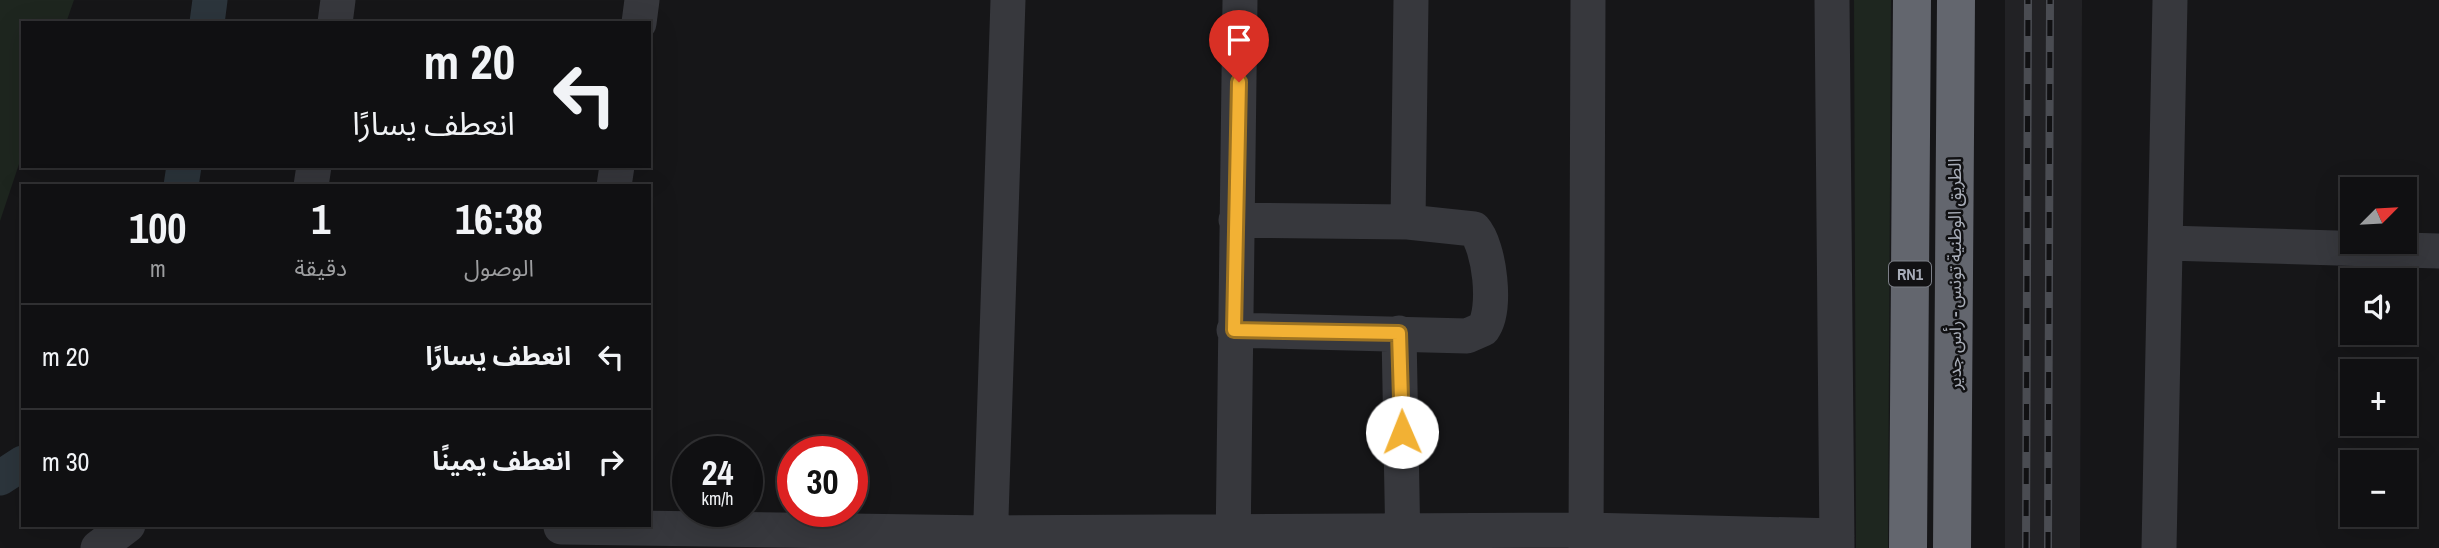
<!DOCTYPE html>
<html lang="ar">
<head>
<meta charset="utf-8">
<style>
  body { margin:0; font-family:"Archivo Narrow","Noto Sans Arabic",sans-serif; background:#1e1e20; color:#f1f3f6; direction:rtl; height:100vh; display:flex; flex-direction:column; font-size:26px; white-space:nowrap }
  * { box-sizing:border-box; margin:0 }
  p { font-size:23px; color:#9c9d9f }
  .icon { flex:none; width:38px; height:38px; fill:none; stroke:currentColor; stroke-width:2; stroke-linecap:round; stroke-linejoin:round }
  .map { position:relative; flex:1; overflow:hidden; direction:ltr }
  .details { position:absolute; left:21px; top:184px; width:630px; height:343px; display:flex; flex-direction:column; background:#101012; border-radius:0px; box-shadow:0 7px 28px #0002,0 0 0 2px #303032; direction:rtl }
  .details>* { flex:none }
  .guide { position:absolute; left:21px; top:21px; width:630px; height:147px; border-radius:0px; box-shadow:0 7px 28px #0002,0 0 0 2px #303032; direction:rtl; background:#101012; color:#f1f3f6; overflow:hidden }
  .needle { width:46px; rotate:66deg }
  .tools { position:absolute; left:2340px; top:177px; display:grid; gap:14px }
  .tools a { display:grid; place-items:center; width:77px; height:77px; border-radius:0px; background:#101012; box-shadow:0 7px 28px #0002,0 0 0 2px #303032; font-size:35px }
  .speed { position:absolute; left:672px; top:436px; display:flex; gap:14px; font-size:35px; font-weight:700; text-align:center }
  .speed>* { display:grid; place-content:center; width:91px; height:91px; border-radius:50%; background:#101012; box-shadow:0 7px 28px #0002,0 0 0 2px #303032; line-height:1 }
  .speed small { font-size:18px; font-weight:400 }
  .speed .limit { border:10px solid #d22; background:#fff; color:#111 }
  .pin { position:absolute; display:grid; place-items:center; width:60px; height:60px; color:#fff; margin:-72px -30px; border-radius:50% 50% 50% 0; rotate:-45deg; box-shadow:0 0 7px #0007 }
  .pin .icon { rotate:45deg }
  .me { position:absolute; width:77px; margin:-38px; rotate:359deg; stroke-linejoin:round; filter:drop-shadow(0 0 5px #0008) }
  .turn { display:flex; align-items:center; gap:24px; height:147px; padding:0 21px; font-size:32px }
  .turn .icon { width:91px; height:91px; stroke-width:2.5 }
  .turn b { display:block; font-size:49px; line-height:60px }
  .eta { display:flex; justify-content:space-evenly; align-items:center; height:119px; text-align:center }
  .eta b { font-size:42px; font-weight:700; line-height:49px }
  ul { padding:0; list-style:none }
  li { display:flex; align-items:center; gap:21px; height:105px; padding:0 21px; border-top:2px solid #303032 }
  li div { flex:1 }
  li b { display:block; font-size:26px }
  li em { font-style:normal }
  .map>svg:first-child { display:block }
  .built { fill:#222225 }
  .green { fill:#1e261f }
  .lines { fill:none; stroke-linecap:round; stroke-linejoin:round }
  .canal { stroke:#2c353c; stroke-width:35 }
  .street { stroke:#37383d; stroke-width:35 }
  .highway { stroke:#63666e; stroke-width:38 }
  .rail-casing { stroke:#4a4c52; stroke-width:8 }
  .rail { stroke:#111113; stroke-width:5; stroke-dasharray:16; stroke-linecap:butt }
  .route-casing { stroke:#9d7322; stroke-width:18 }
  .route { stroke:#f2b134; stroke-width:12 }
  .labels { text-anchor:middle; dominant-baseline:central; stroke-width:5; stroke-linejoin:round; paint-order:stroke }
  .shield { fill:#111113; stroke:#7b7e86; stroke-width:2 }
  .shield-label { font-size:16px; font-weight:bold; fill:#a8adb8 }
  .street-label { font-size:18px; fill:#a8adb8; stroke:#111113 }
</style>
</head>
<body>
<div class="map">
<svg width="2439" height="548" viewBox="0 0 2439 548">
  <rect width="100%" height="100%" fill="#161618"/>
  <!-- built -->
  <path class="built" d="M2005 0H2082L2080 548H2005Z"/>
  <!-- green -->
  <path class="green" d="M0 0H74L66 23H23V152L0 221Z
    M1854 0H1891L1888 548H1856Z"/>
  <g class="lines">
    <!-- canal -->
    <path class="canal" d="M207 23 210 0
      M181 186 184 166
      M0 478 23 463"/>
    <!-- street -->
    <path class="street" d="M1832 0 1837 548
      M335 23 338 0
      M639 23 642 0
      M311 186 314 166
      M614 186 617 166
      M1408 222 1411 0
      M2167 243 2439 251
      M1234 330 1467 336 1483 329C1497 310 1490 247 1474 229L1408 222 1236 220
      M1399 333 1403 548
      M561 527 990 533 1586 530 1837 536
      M98 548 128 525
      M990 548 1008 0
      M1233 548 1240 0
      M1586 548 1588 0
      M2159 548 2170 0"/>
    <!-- highway -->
    <path class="highway" d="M1908 548 1912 0
      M1952 548 1956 0"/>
    <!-- rail casing -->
    <g class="rail-casing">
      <path id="rail" d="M2026 548 2028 0
        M2048 548 2050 0"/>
    </g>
    <!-- rail -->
    <use href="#rail" class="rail"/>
  </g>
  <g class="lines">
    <!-- route casing -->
    <g class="route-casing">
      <path id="route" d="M1239 82 1234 330 1399 333 1402 432"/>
    </g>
    <!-- route -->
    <use href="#route" class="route"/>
  </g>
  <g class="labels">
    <!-- shield labels -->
    <rect class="shield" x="1889" y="261.5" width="42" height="25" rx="5"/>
    <g class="shield-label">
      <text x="1910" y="274">RN1</text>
    </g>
    <!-- street labels -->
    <g class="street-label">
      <text transform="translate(1954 274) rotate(-90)">الطريق الوطنية تونس - رأس جدير</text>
    </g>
  </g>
</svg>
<div class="tools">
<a><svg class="needle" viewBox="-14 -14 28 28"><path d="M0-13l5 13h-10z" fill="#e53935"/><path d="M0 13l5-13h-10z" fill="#9c9d9f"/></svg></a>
<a><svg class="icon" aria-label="sound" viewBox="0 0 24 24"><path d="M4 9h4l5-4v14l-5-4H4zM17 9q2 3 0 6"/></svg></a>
<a>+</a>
<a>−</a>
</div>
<div class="speed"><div>24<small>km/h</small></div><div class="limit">30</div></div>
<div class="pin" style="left:1239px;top:82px;background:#d93025"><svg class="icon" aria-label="arrive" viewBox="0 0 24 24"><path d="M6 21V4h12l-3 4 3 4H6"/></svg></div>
<svg class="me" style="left:1402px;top:432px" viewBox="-20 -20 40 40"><circle r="19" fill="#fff"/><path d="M0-13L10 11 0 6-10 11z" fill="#f2b134"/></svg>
<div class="guide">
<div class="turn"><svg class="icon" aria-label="left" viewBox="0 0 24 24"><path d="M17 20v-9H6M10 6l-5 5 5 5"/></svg><div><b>20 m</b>انعطف يسارًا</div></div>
</div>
<section class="details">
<div class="eta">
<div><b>16:38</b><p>الوصول</p></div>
<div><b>1</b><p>دقيقة</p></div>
<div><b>100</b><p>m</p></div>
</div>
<ul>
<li><svg class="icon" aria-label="left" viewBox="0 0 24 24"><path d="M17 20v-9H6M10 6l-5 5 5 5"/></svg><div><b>انعطف يسارًا</b></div><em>20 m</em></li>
<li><svg class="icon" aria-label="right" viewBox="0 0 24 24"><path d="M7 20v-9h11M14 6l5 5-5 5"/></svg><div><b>انعطف يمينًا</b></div><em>30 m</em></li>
</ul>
</section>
</div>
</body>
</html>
